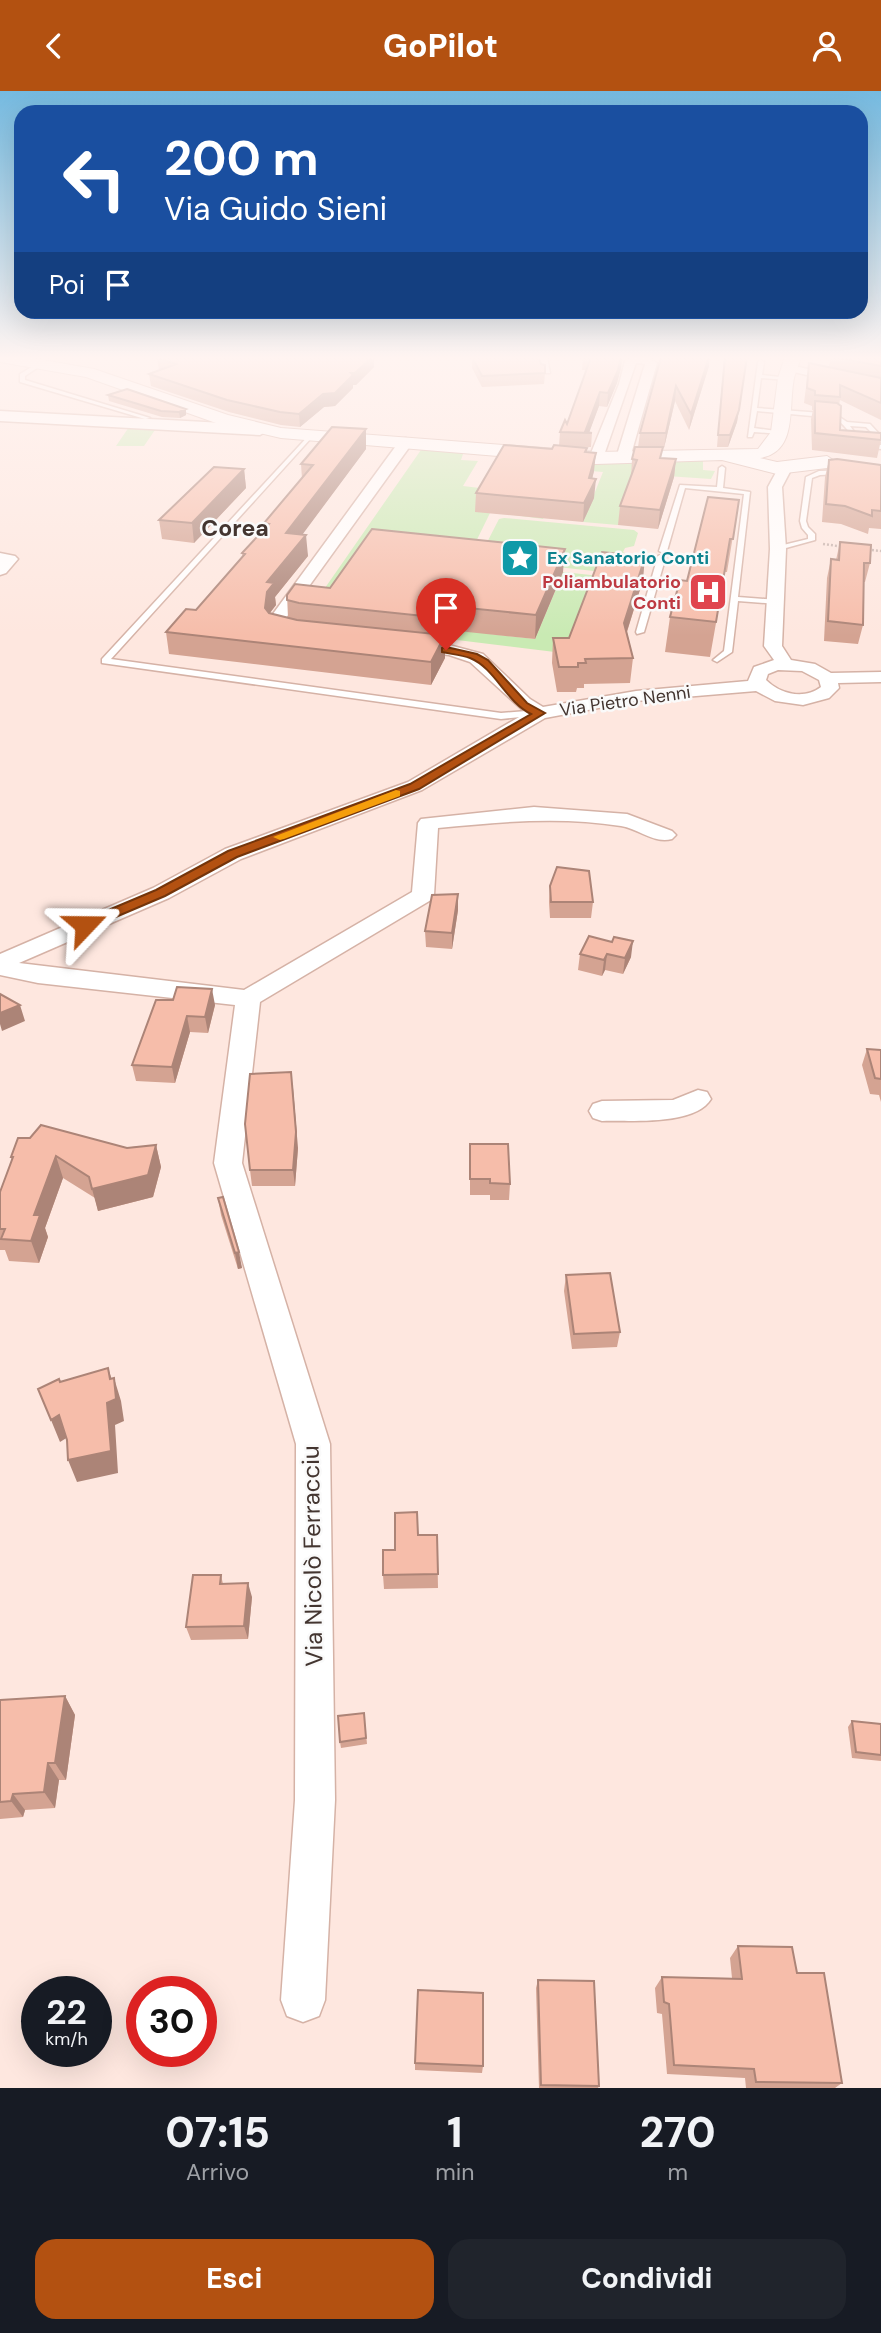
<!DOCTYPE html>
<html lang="it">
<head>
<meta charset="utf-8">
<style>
  body { margin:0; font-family:"DM Sans",sans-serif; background:#20242c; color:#f1f3f6; height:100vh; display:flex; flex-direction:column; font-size:26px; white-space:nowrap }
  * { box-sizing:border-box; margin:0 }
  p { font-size:23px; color:#9ea1a6 }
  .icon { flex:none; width:38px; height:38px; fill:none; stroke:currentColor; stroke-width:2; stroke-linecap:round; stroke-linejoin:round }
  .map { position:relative; height:1997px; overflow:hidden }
  .details { display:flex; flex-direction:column; background:#171b24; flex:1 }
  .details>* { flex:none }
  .top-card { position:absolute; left:14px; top:14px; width:854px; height:214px; border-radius:21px; box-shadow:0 7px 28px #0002; background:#1a4fa0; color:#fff; overflow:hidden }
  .speed { position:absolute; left:21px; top:1885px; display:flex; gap:14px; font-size:35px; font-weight:700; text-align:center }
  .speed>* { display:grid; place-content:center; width:91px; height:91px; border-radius:50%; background:#171b24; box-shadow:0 7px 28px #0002; line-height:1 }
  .speed small { font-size:18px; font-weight:400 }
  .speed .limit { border:10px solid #d22; background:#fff; color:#111 }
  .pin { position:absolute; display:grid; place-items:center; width:60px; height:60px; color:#fff; margin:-72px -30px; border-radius:50% 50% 50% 0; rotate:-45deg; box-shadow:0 0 7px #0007 }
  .pin .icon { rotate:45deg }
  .me { position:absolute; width:77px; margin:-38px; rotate:67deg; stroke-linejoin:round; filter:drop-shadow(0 0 5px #0008) }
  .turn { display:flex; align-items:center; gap:24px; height:147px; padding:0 35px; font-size:32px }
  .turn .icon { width:91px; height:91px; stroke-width:2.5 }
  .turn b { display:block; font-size:49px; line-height:60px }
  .then { display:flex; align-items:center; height:66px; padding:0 35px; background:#0003; gap:14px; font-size:26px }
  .eta { display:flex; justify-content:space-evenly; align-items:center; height:119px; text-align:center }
  .eta b { font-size:42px; font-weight:800; line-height:49px }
  .primary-button { display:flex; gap:14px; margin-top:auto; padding:14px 35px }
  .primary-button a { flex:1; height:80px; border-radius:21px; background:#b35111; color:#fff; font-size:28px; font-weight:800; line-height:80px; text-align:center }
  .primary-button a+a { background:#20242c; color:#f1f3f6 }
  header { display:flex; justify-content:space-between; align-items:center; height:91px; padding:0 35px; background:#b35111; color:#fff; font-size:32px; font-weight:800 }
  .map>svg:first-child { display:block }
  .green { fill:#c9eab3 }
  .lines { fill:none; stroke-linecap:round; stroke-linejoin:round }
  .service-casing { stroke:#d5b2a6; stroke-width:3 }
  .minor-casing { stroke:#d5b2a6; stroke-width:3 }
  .tertiary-casing { stroke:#d5b2a6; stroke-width:3 }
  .secondary-casing { stroke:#d5b2a6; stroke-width:2 }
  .path { stroke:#c3afa8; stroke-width:2.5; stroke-dasharray:2 2; stroke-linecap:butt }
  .service { fill:#fff; fill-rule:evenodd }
  .minor { fill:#fff; fill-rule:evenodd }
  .tertiary { fill:#fff; fill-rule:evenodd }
  .secondary { fill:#fff; fill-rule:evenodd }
  .wall { fill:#d4a392 }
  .shaded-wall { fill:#ac8477 }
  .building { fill:#f6bdaa; stroke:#ac8477; stroke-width:2 }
  .route { fill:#b35111; stroke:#74350b; stroke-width:2 }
  .slow { fill:#f59e0b }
  .labels { text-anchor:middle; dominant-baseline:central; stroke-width:5; stroke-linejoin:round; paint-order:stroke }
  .far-culture-label { font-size:18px; font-weight:bold; fill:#0d838f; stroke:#fafafa; text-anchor:start }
  .far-health-label { font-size:18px; font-weight:bold; fill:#be3a42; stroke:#fafafa; text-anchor:end }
  .far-street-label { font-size:18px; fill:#433530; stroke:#fafafa }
  .far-district-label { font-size:23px; font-weight:bold; fill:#433530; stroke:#fafafa }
  .near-street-label { font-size:24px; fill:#433530; stroke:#fafafa }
</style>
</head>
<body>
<header><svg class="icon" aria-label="back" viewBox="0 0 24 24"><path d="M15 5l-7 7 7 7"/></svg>GoPilot<svg class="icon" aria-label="person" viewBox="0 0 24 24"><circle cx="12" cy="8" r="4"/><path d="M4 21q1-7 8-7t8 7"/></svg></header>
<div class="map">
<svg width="881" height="1997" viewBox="0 0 881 1997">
  <rect width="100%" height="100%" fill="#fee7df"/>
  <!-- green -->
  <path class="green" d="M129 336H157L144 355H116Z
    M423 356 464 360 461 369 478 370 463 395 488 398 490 422 466 471 489 474 490 543 535 548 563 481 600 485 620 569 302 530Z
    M510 365 703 368V379L715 380 711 388 637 383 618 434 583 431 603 381 567 378 543 428 514 424Z
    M504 427 634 439 638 442 634 455 625 457 623 461 630 465 612 482 486 468 480 465 499 428Z"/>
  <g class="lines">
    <!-- service casing -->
    <g class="service-casing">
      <path id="service" d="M761 269 764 271 762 284 789 287 786 289 761 287 757 317 835 323 847 331 870 333 881 345V351L866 336 850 335C859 348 866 352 881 354V358C846 353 856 340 834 327L757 320 754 337 783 341 780 343 754 341 752 346H748L758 271Z
        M35 274 40 275 25 285V289L150 327 145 328 20 291V283Z
        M311 342 313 345 111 568 501 622 539 619 542 620V624L501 628 102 572V568Z
        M722 375 725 377 723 397 750 401 738 506 777 509 781 511 777 513 738 510 732 561 717 571 713 569 724 560 744 403 685 397 667 460 663 462 659 460 680 394 717 396 719 377Z
        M819 380 843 379 846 381 843 383 820 384 812 387 806 430 808 436 815 443V449L775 460V456L808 448V444L802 437 800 430 806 386Z
        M662 463 666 465 644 541 637 543 636 541 658 465Z"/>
    </g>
    <!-- minor casing -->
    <g class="minor-casing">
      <path id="minor" d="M536 266H547L550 282H542Z
        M633 266H646L657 272 630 367 623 371 616 367 645 273 636 272 603 367 596 371 591 370 589 367 619 293 625 270Z
        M789 274 881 293V301L785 279 783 277Z
        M406 347 413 351 286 527V535L305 540 307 544 299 549 272 542 270 527 401 348Z
        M785 373 792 377 782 396 786 458 782 555 791 569 815 573 831 582 881 581V591L838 592 839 597 829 607 803 614 775 610 756 600 636 610 545 627 422 699 241 768 169 807 19 872 244 899 412 801 418 732 421 728 534 716 627 723 672 740 676 744 672 748C654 753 639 738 621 735 560 725 499 731 438 737L434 804 431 809 260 911 242 1072 330 1353 335 1709 325 1909 319 1925 303 1931 287 1925 281 1909 295 1709 296 1353 214 1072 235 914 38 892 0 884V863L153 797 225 758 408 691 526 622 470 571 449 564 405 559 402 555 405 551 449 554 483 563 530 608 543 616 636 600 748 590 754 576 774 569 764 555 770 458 768 396 780 374ZM778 579 802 580 819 589 821 596C804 609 780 603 766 589L768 583Z
        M0 462 15 465 18 468 6 482 0 484Z
        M698 999 707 1001 711 1008C695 1035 630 1029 602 1030L593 1027 589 1020 593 1013 602 1010 673 1009Z"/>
    </g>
    <!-- tertiary casing -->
    <g class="tertiary-casing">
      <path id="tertiary" d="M0 320 260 334 268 339 260 344 0 330Z"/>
    </g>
    <!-- secondary casing -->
    <g class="secondary-casing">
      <path id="secondary" d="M0 266H26L94 278 228 324 281 337 596 361 758 358 771 341 778 287 785 266H801C799 273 796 280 794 287 788 317 798 361 760 367L777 371 827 365 836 371 827 377 777 383 722 369 596 373 281 347 216 332 86 286 0 271Z"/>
    </g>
    <!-- path -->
    <path class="path" d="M823 453 845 456
      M864 458 881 460"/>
    <!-- service -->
    <use href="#service" class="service"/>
    <!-- minor -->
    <use href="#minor" class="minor"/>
    <!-- tertiary -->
    <use href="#tertiary" class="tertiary"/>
    <!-- secondary -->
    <use href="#secondary" class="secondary"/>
  </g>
  <!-- wall -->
  <path class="wall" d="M163 266H374V276L356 294H353V297L335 315 324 316 300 336 281 334 229 321 151 295 149 283 159 279 157 267Z
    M472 266 545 282 544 293 482 296 472 277Z
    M583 266H622L621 277 617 292 607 316 599 315 589 341 592 342 591 356H577L587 357V361L594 380 592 388 594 407 583 431 475 421 476 402 559 355 560 341 567 333 587 279H582Z
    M661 266H710L709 275 689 339 675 310 664 357H662L661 367 676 368 674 386 658 438 618 434 620 415 631 386 632 368 638 356 640 342Z
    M724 266H747L737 331 728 356H717Z
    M831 266H881V329L840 309 839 314 840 339 881 349 877 367 812 359 811 328 813 319H812V315L804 312 809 272 829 276Z
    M127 298 186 324 180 327 162 326 109 310 108 304Z
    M366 338V358L302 443 308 465 275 506 276 514 270 522 288 527 287 504 330 497 563 481 535 548 458 540 452 553 445 552V567L431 594 169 563 166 541 196 519 243 466 242 462 264 438V432L302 388 301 373Z
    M829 369 881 374V438L869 437 868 443 841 433 822 431 825 386Z
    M244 378 246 397 194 452 162 448 159 429Z
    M739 409 727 481H725L710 566 665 561 670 526 687 490Z
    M840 451 870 472 865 491H864L863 534 858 553 824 550 827 487 831 468 836 469Z
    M643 489 627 541 633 567 630 592 584 593V597H577L576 601H557L552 572 553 547H569Z
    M550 795 593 811 591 827H550L549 811Z
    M458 803V819L452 858 426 856 425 840Z
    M612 851 631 866 623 883 605 879 602 885 578 879 580 863Z
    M156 909 215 914 208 942 190 941 175 992 136 990 132 974Z
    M867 958 881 959V1011L879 1004 870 1003 862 974Z
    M470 1053 510 1093 509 1109H490V1104H470Z
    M156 1054 161 1076 153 1106 98 1120 95 1107 63 1087 45 1137 48 1146 39 1172 9 1170 5 1159H0V1101L12 1070 11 1066Z
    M298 1057 295 1095H252L250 1079Z
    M218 1107 242 1177 238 1178 221 1124Z
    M566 1184 620 1241 617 1256 572 1258 564 1200Z
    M418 1444H437L438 1497 384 1498 383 1484 395 1459Z
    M221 1484 223 1493 252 1506 248 1548 191 1549 186 1536Z
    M65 1605 75 1624 66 1689H59L55 1717 25 1719 23 1726 0 1728V1609Z
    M364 1622 367 1653 341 1657 340 1651Z
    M852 1630 881 1633V1670L852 1667 848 1636Z
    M738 1855 797 1882 842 1992 835 1997H746L745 1987 667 1983 662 1923 657 1922 655 1897 662 1886 732 1887 730 1867Z
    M538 1889 599 1995 598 1997H539L536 1897Z
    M415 1972 483 1975 482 1982 415 1979Z"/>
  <!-- shaded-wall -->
  <path class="shaded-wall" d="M372 266H374V276L356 294H353V297L335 315 324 316 300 336 299 323Z
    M622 266 621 277 617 292 607 316 608 302Z
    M709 266V275L689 339 691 323Z
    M676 295 675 310 664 357 666 342Z
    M600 301 599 315 589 342 585 341Z
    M186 318V324L180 327 179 321Z
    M739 319 737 331 728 356 730 344Z
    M366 338V358L288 463 286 442Z
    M596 362 594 380 588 404 596 388 594 407 583 431 584 412Z
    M676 368 674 386 658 438 660 419Z
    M244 378 246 397 194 452 192 432Z
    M306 444 308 465 275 506 276 514 269 523 265 517 267 491Z
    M565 458 563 481 535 548 536 524Z
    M645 466 643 489 622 556 624 532Z
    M458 516V540L452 553V528Z
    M445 544V567L431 594V571Z
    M458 803V819L452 858V842Z
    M633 850 631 866 623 883 625 867Z
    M607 863 605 879 602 885 604 869Z
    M212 898 215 914 208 942 205 926Z
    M20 914 25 930 2 940 0 933V922Z
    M187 925 190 941 175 992 172 976Z
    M293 997 298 1057 295 1095 293 1079Z
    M156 1054 161 1076 153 1106 98 1120 92 1098Z
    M56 1065 63 1087 45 1137 48 1146 39 1172 31 1150 34 1124Z
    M239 1161 242 1177 238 1178 235 1162Z
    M108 1277 115 1298 114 1287 121 1310 124 1330 115 1334 118 1382 77 1391 68 1369 107 1312 110 1288Z
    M59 1324 68 1346 60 1351 51 1329Z
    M248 1492 252 1506 248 1548 244 1535Z
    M65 1605 75 1624 66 1689 55 1672Z
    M48 1672 59 1689 55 1717 44 1701Z
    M13 1703 25 1719 23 1726 11 1710Z"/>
  <!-- building -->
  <path class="building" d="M163 266H372L355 282H351L353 284 335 302 323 303 299 323 280 321 227 309 149 283 176 273 157 267Z
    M472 266H538L541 273 545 274V282L482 285Z
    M583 266H621L618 279 608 302 600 301 585 341 592 342 560 341 565 329 567 333 591 266Z
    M661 266H709L691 323 676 295 666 342H640Z
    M725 266H747L739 319 730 344H718Z
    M833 266H881V275Z
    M809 272 881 287V312L840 294V306L815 304V300L807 297Z
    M127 298 186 318 179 321 161 320 108 304Z
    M815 310 837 312 841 315 840 339 881 342V349L815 342Z
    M332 336 366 338 286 442 306 444 267 491 274 492 267 501 265 517 269 522 297 529 445 544 431 571 166 541 186 518 196 519 245 463 242 462 269 433 264 432 313 374 301 373Z
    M504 354 552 358 554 354 587 357 585 361 596 362 589 387 596 388 584 412 476 402Z
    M635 356H663L660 367 676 368 660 419 620 415 637 369 632 368Z
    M837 368 881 374V420L872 419V425L845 415 826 413 829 369Z
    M214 376 244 378 192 432 159 429Z
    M708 406 739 409 733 448H730L716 531 670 526 680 489 687 490Z
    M372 438 565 458 536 524 458 516 452 528 299 512 287 509V504L295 493 330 497Z
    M840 451 871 454 870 472H864L863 534 828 530 831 468 839 469Z
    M602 461 645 466 624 532 633 567 585 568 586 572H578V576H559L553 547H569Z
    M557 776 589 780 593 811H551L550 795Z
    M458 803 452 842 425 840 432 804Z
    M589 845 612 851 614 846 633 850 625 867 607 863 604 869 580 863Z
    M177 896 212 898 205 926 187 925 172 976 132 974 156 909H173Z
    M0 903 20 914 0 922Z
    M867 958 881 959V988L875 987Z
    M291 981 296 1041 293 1079H250L245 1033 250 983Z
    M41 1034 127 1057 156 1054 148 1084 92 1098 89 1086 56 1065 34 1124H40L31 1150 1 1148 5 1138H0V1101L13 1066H11L18 1047H30Z
    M470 1053H508L510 1093 490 1092V1088H470Z
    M223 1106 239 1161 235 1162 218 1107Z
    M610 1182 620 1241 574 1243 566 1184Z
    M108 1277 110 1288 114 1287 116 1308 107 1312 111 1360 68 1369 67 1349 59 1324 51 1329 38 1298 59 1288 60 1291Z
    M417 1421 418 1444H437L438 1483 383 1484V1459H395V1422Z
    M193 1484H221L220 1493 248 1492 244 1535 186 1536Z
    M65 1605 55 1672H48L44 1701 13 1703 11 1710 0 1711V1609Z
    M364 1622 366 1647 340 1651 338 1625Z
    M852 1630 881 1633V1664L856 1661Z
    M738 1855 792 1856 797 1882H824L842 1992 756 1991 754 1978 674 1974 669 1913 664 1911 662 1886 742 1888Z
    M538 1889 594 1890 599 1995 541 1994Z
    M418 1899 483 1902V1975L415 1972Z"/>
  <!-- sky -->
  <linearGradient id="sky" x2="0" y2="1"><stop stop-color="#75bae0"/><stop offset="0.49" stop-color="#fff4f1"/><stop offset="1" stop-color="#fff4f1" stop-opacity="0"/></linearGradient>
  <rect width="881" height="545" fill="url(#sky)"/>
  <!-- route -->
  <path class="route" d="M446 556 477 563 488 569 527 612 545 622 419 698 237 766 165 805 90 837H80V831L156 799 228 760 410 693 531 623C506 611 495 577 470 567 461 564 451 563 442 561V557Z"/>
  <!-- slow -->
  <path class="slow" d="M396 699 400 700V705L284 748 280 749 273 746Z"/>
  <!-- icons -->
  <defs>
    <g id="sight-square" transform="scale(2.0125)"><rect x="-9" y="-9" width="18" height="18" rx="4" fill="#0f9aa8" stroke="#fafafa"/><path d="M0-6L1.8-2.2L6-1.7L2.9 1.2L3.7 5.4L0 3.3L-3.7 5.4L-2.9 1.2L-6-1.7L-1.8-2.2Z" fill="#fff"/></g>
    <g id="hospital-square" transform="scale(2.0125)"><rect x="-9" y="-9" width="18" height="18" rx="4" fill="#e0444e" stroke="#fafafa"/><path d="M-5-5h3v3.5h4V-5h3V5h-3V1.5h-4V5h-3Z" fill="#fff"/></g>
  </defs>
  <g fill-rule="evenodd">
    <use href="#sight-square" x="520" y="467"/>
    <use href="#hospital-square" x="708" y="501"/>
  </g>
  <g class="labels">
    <!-- far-culture labels -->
    <g class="far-culture-label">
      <text x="547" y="467">Ex Sanatorio Conti</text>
    </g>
    <!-- far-health labels -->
    <g class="far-health-label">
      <text x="681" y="491">Poliambulatorio<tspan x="681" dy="21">Conti</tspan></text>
    </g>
    <!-- far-street labels -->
    <g class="far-street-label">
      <text transform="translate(625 610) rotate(-8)">Via Pietro Nenni</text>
    </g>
    <!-- far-district labels -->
    <g class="far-district-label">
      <text x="235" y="437">Corea</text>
    </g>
    <!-- near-street labels -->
    <g class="near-street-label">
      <text transform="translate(312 1465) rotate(-91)">Via Nicolò Ferracciu</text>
    </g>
  </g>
</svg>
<div class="speed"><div>22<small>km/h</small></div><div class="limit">30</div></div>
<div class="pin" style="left:446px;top:559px;background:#d93025"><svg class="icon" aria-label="arrive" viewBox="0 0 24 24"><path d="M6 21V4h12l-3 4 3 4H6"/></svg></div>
<svg class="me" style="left:85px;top:834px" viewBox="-20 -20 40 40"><path d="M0-17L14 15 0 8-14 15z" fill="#b35111" stroke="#fff" stroke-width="4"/></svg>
<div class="top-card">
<div class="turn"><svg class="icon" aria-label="left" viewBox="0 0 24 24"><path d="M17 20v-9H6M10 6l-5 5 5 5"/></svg><div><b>200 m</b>Via Guido Sieni</div></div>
<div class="then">Poi<svg class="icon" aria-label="arrive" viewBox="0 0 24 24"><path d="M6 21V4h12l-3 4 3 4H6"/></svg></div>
</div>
</div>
<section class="details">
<div class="eta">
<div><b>07:15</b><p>Arrivo</p></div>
<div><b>1</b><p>min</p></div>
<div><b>270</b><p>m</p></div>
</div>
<div class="primary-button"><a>Esci</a><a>Condividi</a></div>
</section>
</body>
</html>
